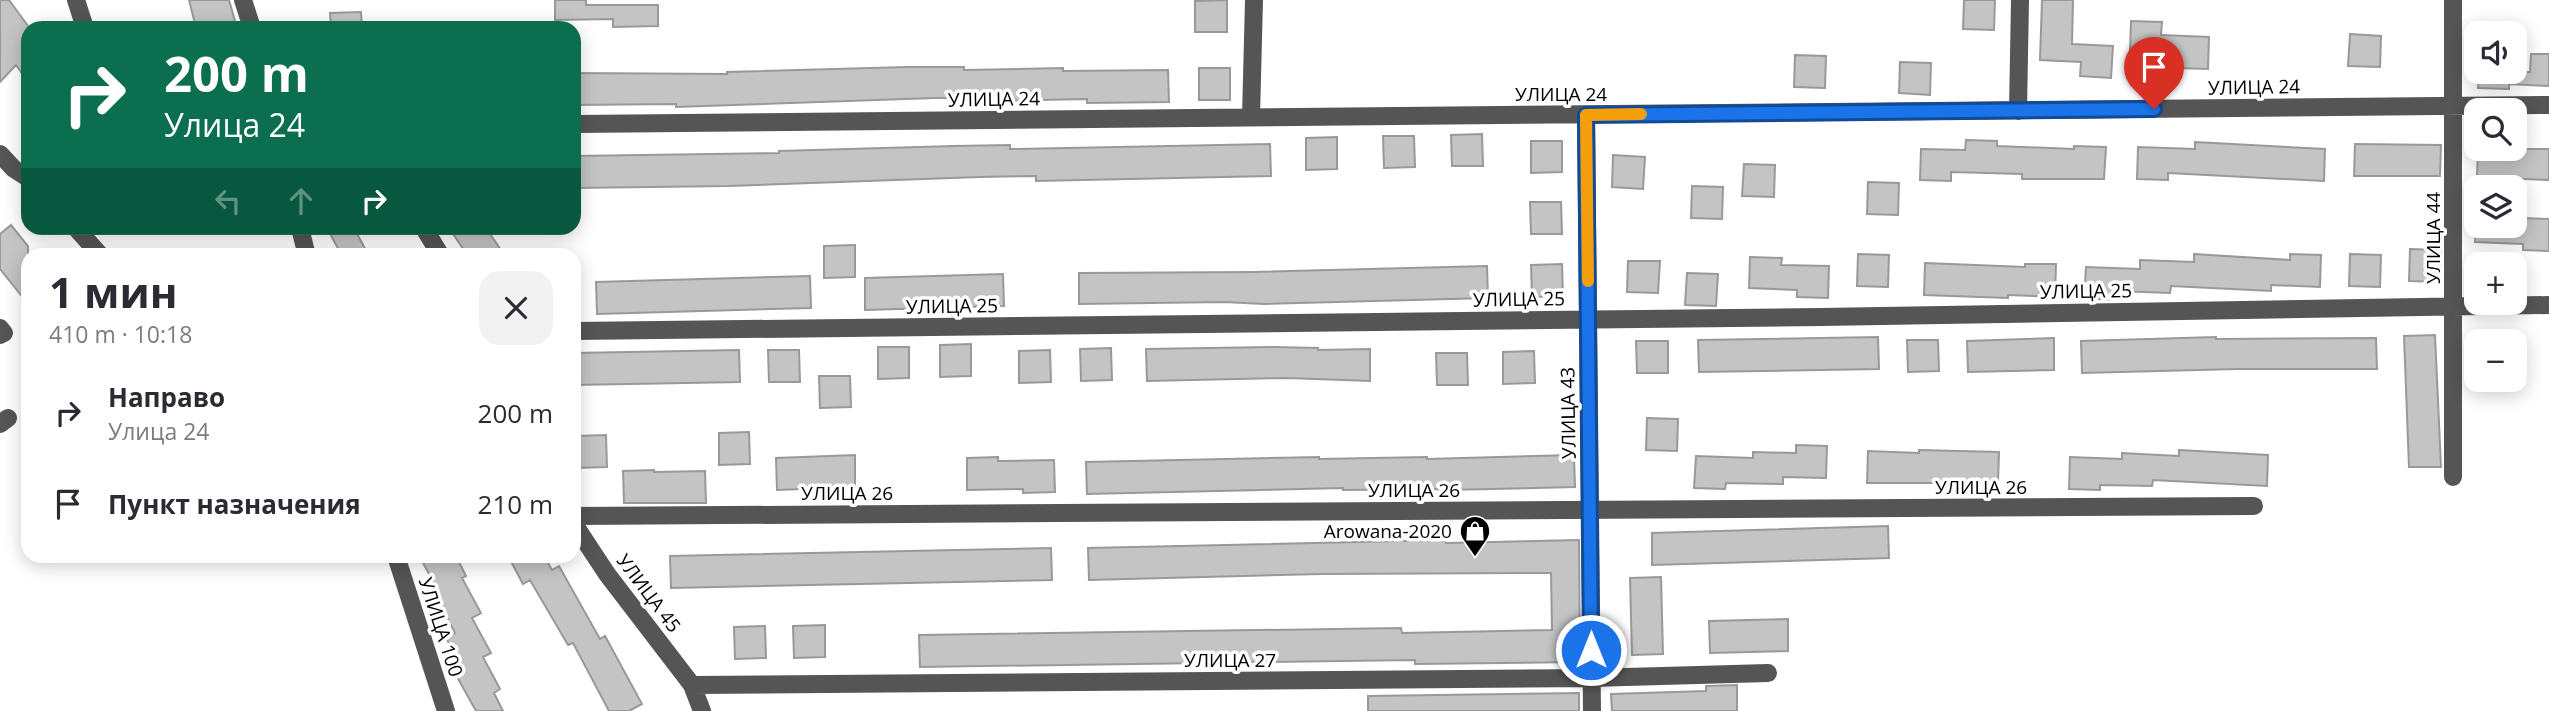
<!DOCTYPE html>
<html lang="ru">
<head>
<meta charset="utf-8">
<style>
  body { margin:0; font-family:"Open Sans",sans-serif; background:#f2f2f3; color:#2b2b33; height:100vh; display:flex; flex-direction:column; font-size:26px; white-space:nowrap }
  * { box-sizing:border-box; margin:0 }
  p { font-size:23px; color:#7c7c81 }
  .icon { flex:none; width:38px; height:38px; fill:none; stroke:currentColor; stroke-width:2; stroke-linecap:round; stroke-linejoin:round }
  .map { position:relative; flex:1; overflow:hidden }
  .drawer { position:absolute; left:21px; top:248px; width:560px; height:315px; display:flex; flex-direction:column; background:#fff; border-radius:21px; box-shadow:0 4px 18px #0003 }
  .drawer>* { flex:none }
  .hud { position:absolute; left:21px; top:21px; width:560px; height:214px; border-radius:21px; box-shadow:0 4px 18px #0003; background:#0b6e4f; color:#fff; overflow:hidden }
  .controls { position:absolute; left:2464px; top:21px; display:grid; gap:14px }
  .controls a { display:grid; place-items:center; width:63px; height:63px; border-radius:14px; background:#fff; box-shadow:0 4px 18px #0003; font-size:35px }
  .pin { position:absolute; display:grid; place-items:center; width:60px; height:60px; color:#fff; margin:-72px -30px; border-radius:50% 50% 50% 0; rotate:-45deg; box-shadow:0 0 7px #0007 }
  .pin .icon { rotate:45deg }
  .me { position:absolute; width:77px; margin:-38px; rotate:0deg; stroke-linejoin:round; filter:drop-shadow(0 0 5px #0008) }
  .turn { display:flex; align-items:center; gap:24px; height:147px; padding:0 28px; font-size:32px }
  .turn .icon { width:91px; height:91px; stroke-width:2.5 }
  .turn b { display:block; font-size:49px; line-height:60px }
  .lanes { display:flex; align-items:center; height:66px; padding:0 28px; background:#0003; justify-content:center; gap:35px; direction:ltr }
  .lanes .off { opacity:.35 }
  .round { display:grid; place-items:center; flex:none; width:74px; height:74px; border-radius:21px; background:#f2f2f3 }
  .summary { display:flex; align-items:center; justify-content:space-between; height:119px; padding:0 28px }
  h1 { font-size:42px; font-weight:700; line-height:52px }
  ul { padding:0; list-style:none }
  li { display:flex; align-items:center; gap:21px; height:91px; padding:0 28px }
  li div { flex:1 }
  li b { display:block; font-size:26px }
  li em { font-style:normal }
  .map>svg:first-child { display:block }
  .building { fill:#c4c4c4; stroke:#999; stroke-width:2 }
  .lines { fill:none; stroke-linecap:round; stroke-linejoin:round }
  .minor { stroke:#555; stroke-width:18 }
  .route-casing { stroke:#114b97; stroke-width:18 }
  .route { stroke:#1a73e8; stroke-width:12 }
  .slow { stroke:#f59e0b; stroke-width:12 }
  .labels { text-anchor:middle; dominant-baseline:central; stroke-width:7; stroke-linejoin:round; paint-order:stroke }
  .street-label { font-size:19px; fill:#000; stroke:#fff }
  .poi-label { font-size:19px; fill:#000; stroke:#fff; text-anchor:end }
</style>
</head>
<body>
<div class="map">
<svg width="2549" height="711" viewBox="0 0 2549 711">
  <rect width="100%" height="100%" fill="#fff"/>
  <!-- building -->
  <path class="building" d="M0 0H9L28 26V82L16 65 0 82Z
    M189 0H229L237 28H196Z
    M555 0H586V5H658V26L613 27V19L555 20Z
    M1227 0V32H1195V1Z
    M1964 0H1995L1994 30 1963 29Z
    M2042 0H2073L2072 44 2113 46 2111 78 2080 76 2081 62 2040 60Z
    M361 12 362 28H331L330 13Z
    M2131 21 2162 22 2161 35 2209 37 2208 69 2177 68V54L2130 52Z
    M2350 34 2381 36 2380 67 2348 66Z
    M2531 54H2549V86L2509 84V89L2478 88 2479 72H2530Z
    M1795 55 1826 56 1825 88 1794 87Z
    M1900 62 1931 63 1930 95 1899 93Z
    M907 67H964V70L1063 68V71L1168 70 1169 102 1087 103V99L987 101V98H934L676 107V104L574 105V73L727 74V72Z
    M1199 68H1230V100H1199Z
    M1482 134 1483 166H1452L1451 135Z
    M1383 136H1414L1415 167 1384 168Z
    M1337 137V169L1306 170V138Z
    M1966 140 1997 141V146L2074 149V146L2106 147 2104 179H2022V174L1951 172V181L1920 180 1921 149 1965 150Z
    M1531 141H1562V172L1531 173Z
    M2195 142 2325 149 2324 181 2168 173V180L2137 179 2138 147 2195 149Z
    M1270 144 1271 176 1036 181V176L980 177 729 186 574 188V156L779 153V151L954 146 1010 145V149Z
    M2355 144 2441 145 2440 176H2354Z
    M2478 149H2549V180L2477 177Z
    M1613 155 1645 157 1643 189 1612 187Z
    M1744 164 1775 165 1774 197 1742 196Z
    M1868 182 1899 183 1898 215 1867 214Z
    M1692 186 1723 187 1722 219 1691 218Z
    M1530 202H1561L1562 234H1531Z
    M2524 218 2549 219V251L2523 250V244L2475 242 2476 226H2523Z
    M11 225 28 246V304L0 269V234Z
    M327 228H354L369 256H342Z
    M449 228H486L505 256H468Z
    M855 245V277L824 278V246Z
    M2410 249 2441 250 2440 282 2409 281Z
    M1858 254 1889 255 1888 287 1857 286Z
    M2194 254 2290 260V254L2321 255 2320 287 2271 285V291L2171 286 2170 293 2116 291 2115 300 2084 298 2086 267 2140 269V260L2194 262Z
    M2350 254 2381 255 2380 287 2349 286Z
    M1750 257 1782 258 1781 265 1829 266 1828 298 1797 297V290L1749 288Z
    M1628 261H1660L1658 293 1627 292Z
    M1925 263 2025 267V264H2056L2055 297 2008 295V298L1924 295Z
    M1562 264 1563 296 1532 297 1531 265Z
    M1487 266 1488 298 1264 304 1224 302 1079 304V273L1254 272Z
    M1687 273 1718 274 1716 306 1685 305Z
    M1003 274 1004 306 865 310V278Z
    M810 276 811 308 597 314 596 282Z
    M2435 335 2441 467H2409L2404 336Z
    M1878 337 1879 369 1699 372 1698 340Z
    M2216 337V339L2376 338 2377 369H2238L2082 373 2081 341Z
    M2054 338V370L1968 372 1967 341Z
    M1907 340H1938L1939 371 1908 372Z
    M1636 341H1668V373H1637Z
    M971 344V376L940 377V345Z
    M878 347H909V378L878 379Z
    M1274 347 1318 348V350L1370 349V381L1287 378 1147 381 1146 349Z
    M1111 348 1112 380 1081 381 1080 349Z
    M739 350 740 382 574 385V353Z
    M768 350H799L800 382H769Z
    M1050 350 1051 382 1019 383V351Z
    M1534 351 1535 383 1503 384V352Z
    M1436 353H1467L1468 385H1437Z
    M819 376H850L851 407 820 408Z
    M1647 418 1678 419 1677 451 1646 450Z
    M749 432 750 464 719 465V433Z
    M606 435 607 467 576 468 575 436Z
    M1796 445 1827 446 1826 478 1783 477V484L1726 483 1725 489 1694 488 1696 456 1753 458V452L1796 453Z
    M1919 450 1999 452 1998 483H1867L1868 451 1919 453Z
    M2179 450 2268 455 2267 486 2153 480 2152 486 2100 485V490L2069 489 2070 457 2122 459V453L2179 456Z
    M855 455V487L777 490 776 458Z
    M1574 455 1575 487 1447 490V489L1343 490V488L1087 494 1086 462 1319 457V459L1427 457V459Z
    M998 457V461L1054 460 1055 492 1023 493V489L967 490V458Z
    M654 470V472L705 471 706 503H624L623 471Z
    M1888 526 1889 558 1652 565V533Z
    M1445 540 1446 543 1579 540 1580 662 1415 664V660L920 667 919 635 1401 628 1402 633 1552 630 1551 573 1321 574 1089 580 1088 548Z
    M1051 548 1052 580 671 588 670 556Z
    M430 556H456L466 576 462 578 481 613 472 618 491 653 483 657 500 689 494 693 503 711H476L456 675 464 670 446 638 455 633 437 598 441 596 422 561Z
    M508 556H544L552 570 559 566 600 639 605 636 642 704 629 711H609L573 643 568 645 530 580 523 584Z
    M1661 577 1663 654 1632 655 1630 578Z
    M1788 619V651L1710 653 1709 621Z
    M825 625V657L794 658 793 626Z
    M765 626 766 658 735 659 734 627Z
    M1737 685V711H1612L1611 694 1706 691V686Z
    M1579 693V711H1368V696Z"/>
  <g class="lines">
    <!-- minor -->
    <path class="minor" d="M76 0 85 28
      M243 0 252 28
      M2018 111 2020 0
      M1586 115 1592 711
      M1251 117 1254 0
      M574 124 2549 105
      M0 154 14 169 28 178
      M76 228 101 256
      M300 228 307 256
      M424 228 441 256
      M0 328 4 333 0 335
      M574 331 1821 317 2549 305
      M0 424 8 418
      M2453 477V0
      M574 516 2254 506
      M574 524 607 574 692 685 702 711
      M396 556 446 711
      M692 685 1591 678 1768 673"/>
  </g>
  <g class="lines">
    <!-- route casing -->
    <g class="route-casing">
      <path id="route" d="M1591 650 1586 115 2154 109"/>
    </g>
    <!-- route -->
    <use href="#route" class="route"/>
    <!-- slow -->
    <path class="slow" d="M1588 281 1586 115 1641 114"/>
  </g>
  <!-- icons -->
  <defs>
    <g id="shop-pin" transform="scale(1.575)"><path d="M0 17L-7.5 6A9.5 9.5 0 1 1 7.5 6Z" fill="#000" stroke="#fff"/><path d="M-5-2.5h2.3a2.7 3.5 0 0 1 5.4 0H5L5.5 6h-11ZM-1.5-2.5h3a1.5 2.3 0 0 0-3 0Z" fill="#fff"/></g>
  </defs>
  <g fill-rule="evenodd">
    <use href="#shop-pin" x="1475" y="531"/>
  </g>
  <g class="labels">
    <!-- street labels -->
    <g class="street-label">
      <text transform="translate(2254 87) rotate(-1)">УЛИЦА 24</text>
      <text x="1561" y="94">УЛИЦА 24</text>
      <text transform="translate(994 99) rotate(-1)">УЛИЦА 24</text>
      <text transform="translate(2433 238) rotate(-90)">УЛИЦА 44</text>
      <text transform="translate(2086 291) rotate(-1)">УЛИЦА 25</text>
      <text transform="translate(1519 299) rotate(-1)">УЛИЦА 25</text>
      <text transform="translate(952 306) rotate(-1)">УЛИЦА 25</text>
      <text transform="translate(1568 413) rotate(-91)">УЛИЦА 43</text>
      <text x="1981" y="487">УЛИЦА 26</text>
      <text x="1414" y="490">УЛИЦА 26</text>
      <text x="847" y="493">УЛИЦА 26</text>
      <text transform="translate(649 593) rotate(53)">УЛИЦА 45</text>
      <text transform="translate(441 627) rotate(72)">УЛИЦА 100</text>
      <text x="1230" y="660">УЛИЦА 27</text>
    </g>
    <!-- poi labels -->
    <g class="poi-label">
      <text x="1452" y="531">Arowana-2020</text>
    </g>
  </g>
</svg>
<div class="controls">
<a><svg class="icon" aria-label="sound" viewBox="0 0 24 24"><path d="M4 9h4l5-4v14l-5-4H4zM17 9q2 3 0 6"/></svg></a>
<a><svg class="icon" aria-label="search" viewBox="0 0 24 24"><circle cx="10" cy="10" r="6"/><path d="M15 15l6 6"/></svg></a>
<a><svg class="icon" aria-label="layers" viewBox="0 0 24 24"><path d="M12 4l9 5-9 5-9-5zM3 14l9 5 9-5"/></svg></a>
<a>+</a>
<a>−</a>
</div>
<div class="pin" style="left:2154px;top:109px;background:#d93025"><svg class="icon" aria-label="arrive" viewBox="0 0 24 24"><path d="M6 21V4h12l-3 4 3 4H6"/></svg></div>
<svg class="me" style="left:1591px;top:650px" viewBox="-20 -20 40 40"><circle r="17" fill="#1a73e8" stroke="#fff" stroke-width="3"/><path d="M0-11L8 9 0 5-8 9z" fill="#fff"/></svg>
<div class="hud">
<div class="turn"><svg class="icon" aria-label="right" viewBox="0 0 24 24"><path d="M7 20v-9h11M14 6l5 5-5 5"/></svg><div><b>200 m</b>Улица 24</div></div>
<div class="lanes"><svg class="icon off" aria-label="left" viewBox="0 0 24 24"><path d="M17 20v-9H6M10 6l-5 5 5 5"/></svg><svg class="icon off" aria-label="ahead" viewBox="0 0 24 24"><path d="M12 20V5M6 11l6-6 6 6"/></svg><svg class="icon" aria-label="right" viewBox="0 0 24 24"><path d="M7 20v-9h11M14 6l5 5-5 5"/></svg></div>
</div>
<section class="drawer">
<div class="summary"><div><h1>1 мин</h1><p>410 m · 10:18</p></div><a class="round"><svg class="icon" aria-label="close" viewBox="0 0 24 24"><path d="M6 6l12 12M18 6L6 18"/></svg></a></div>
<ul>
<li><svg class="icon" aria-label="right" viewBox="0 0 24 24"><path d="M7 20v-9h11M14 6l5 5-5 5"/></svg><div><b>Направо</b><p>Улица 24</p></div><em>200 m</em></li>
<li><svg class="icon" aria-label="arrive" viewBox="0 0 24 24"><path d="M6 21V4h12l-3 4 3 4H6"/></svg><div><b>Пункт назначения</b></div><em>210 m</em></li>
</ul>
</section>
</div>
</body>
</html>
